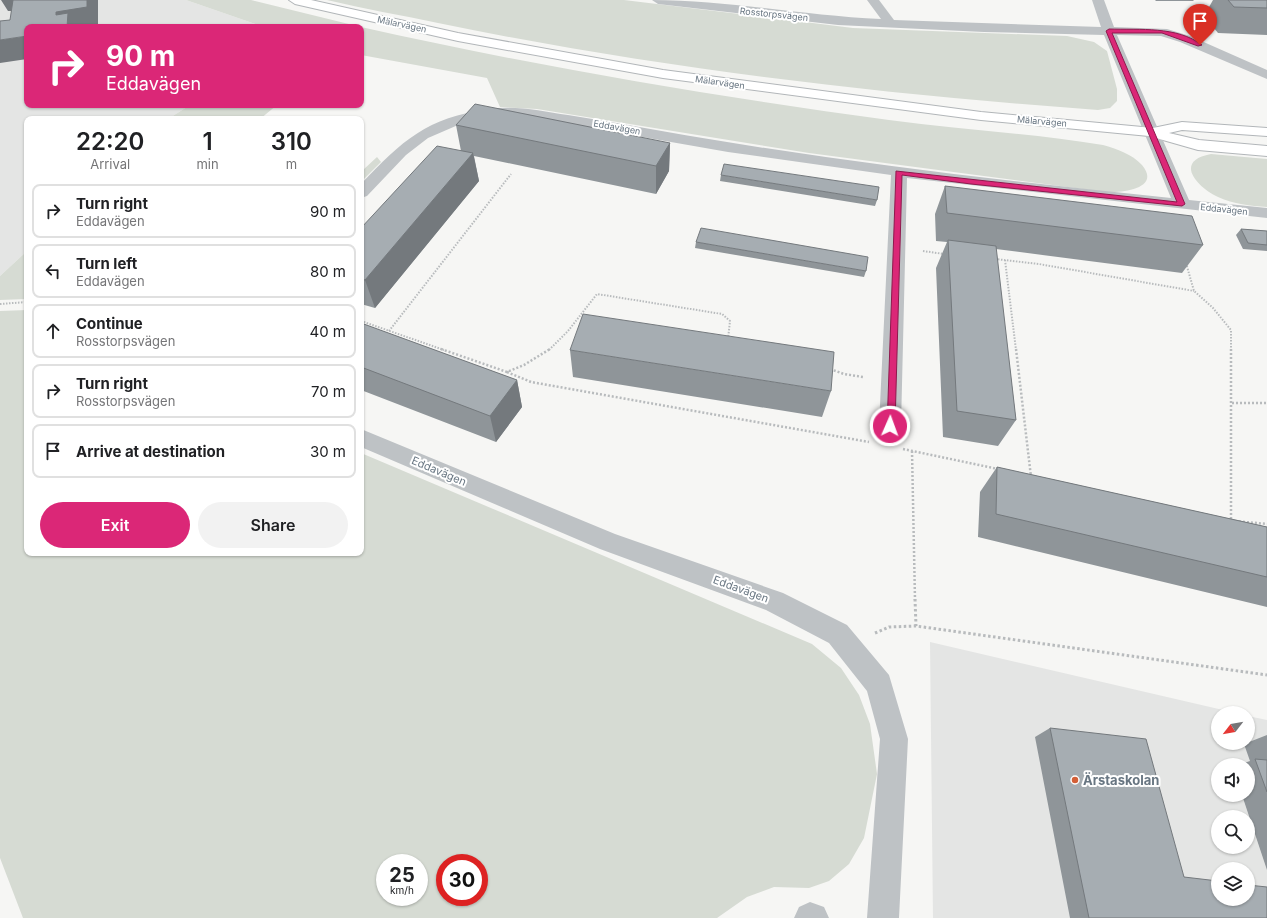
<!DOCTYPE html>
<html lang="en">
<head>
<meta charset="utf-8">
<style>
  body { margin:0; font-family:Inter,sans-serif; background:#f2f2f2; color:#202124; height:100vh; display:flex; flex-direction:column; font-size:15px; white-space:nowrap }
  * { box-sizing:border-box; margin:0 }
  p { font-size:13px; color:#757577 }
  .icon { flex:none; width:22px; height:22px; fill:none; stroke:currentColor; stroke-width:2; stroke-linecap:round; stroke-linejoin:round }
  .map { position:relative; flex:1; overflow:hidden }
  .sheet { position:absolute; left:24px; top:116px; width:340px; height:440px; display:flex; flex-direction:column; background:#fff; border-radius:8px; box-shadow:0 1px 3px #0004 }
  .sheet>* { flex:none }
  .banner { position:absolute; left:24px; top:24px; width:340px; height:84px; border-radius:8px; box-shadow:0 1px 3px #0004; background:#db2777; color:#fff; overflow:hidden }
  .needle { width:26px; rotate:239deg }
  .buttons { position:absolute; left:1211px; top:706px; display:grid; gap:8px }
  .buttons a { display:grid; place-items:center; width:44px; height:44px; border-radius:50%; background:#fff; box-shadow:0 1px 3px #0004; font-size:20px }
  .speed { position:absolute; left:376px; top:854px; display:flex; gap:8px; font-size:20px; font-weight:700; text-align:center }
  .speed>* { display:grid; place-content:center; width:52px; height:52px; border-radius:50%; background:#fff; box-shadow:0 1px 3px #0004; line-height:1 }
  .speed small { font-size:10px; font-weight:400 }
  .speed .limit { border:6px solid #d22; background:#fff; color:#111 }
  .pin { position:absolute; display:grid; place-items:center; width:34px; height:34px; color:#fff; margin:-41px -17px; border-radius:50% 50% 50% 0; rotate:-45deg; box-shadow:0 0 4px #0007 }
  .pin .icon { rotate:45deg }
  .me { position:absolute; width:44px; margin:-22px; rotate:2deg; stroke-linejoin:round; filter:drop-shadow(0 0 3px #0008) }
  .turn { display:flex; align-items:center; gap:14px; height:84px; padding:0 16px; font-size:18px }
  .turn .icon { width:52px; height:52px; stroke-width:2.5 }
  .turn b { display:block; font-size:28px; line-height:34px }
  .eta { display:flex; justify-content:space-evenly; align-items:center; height:68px; text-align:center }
  .eta b { font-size:24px; font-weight:600; line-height:28px }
  .action { display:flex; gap:8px; margin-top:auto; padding:8px 16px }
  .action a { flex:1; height:46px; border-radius:24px; background:#db2777; color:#fff; font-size:16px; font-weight:600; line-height:46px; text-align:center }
  .action a+a { background:#f2f2f2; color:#202124 }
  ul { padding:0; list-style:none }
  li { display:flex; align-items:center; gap:12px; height:54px; margin:0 8px 6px; padding:0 8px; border:2px solid #e0e0e0; border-radius:8px }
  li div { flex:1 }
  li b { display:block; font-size:15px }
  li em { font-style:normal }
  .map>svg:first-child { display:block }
  .built { fill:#e4e5e4; fill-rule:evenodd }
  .green { fill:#d6dbd3; fill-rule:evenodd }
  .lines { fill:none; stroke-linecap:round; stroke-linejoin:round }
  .major-casing { stroke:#b2b6b9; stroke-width:2 }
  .path-far2 { stroke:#b8bbbd; stroke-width:2; stroke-dasharray:1.5 1.5; stroke-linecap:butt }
  .path-far1 { stroke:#b8bbbd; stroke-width:2.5; stroke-dasharray:2 2; stroke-linecap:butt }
  .path { stroke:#b8bbbd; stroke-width:3; stroke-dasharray:2.5 2.5; stroke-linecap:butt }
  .minor { fill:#bec2c5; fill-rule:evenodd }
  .major { fill:#fff; fill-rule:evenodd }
  .wall { fill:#8f9599 }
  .shaded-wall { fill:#74797d }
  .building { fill:#a6adb2; stroke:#74797d }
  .route { fill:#db2777; stroke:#8e194d }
  .poi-dot { fill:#d35f37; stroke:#fff; stroke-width:1.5 }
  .labels { text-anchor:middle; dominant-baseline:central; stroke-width:4; stroke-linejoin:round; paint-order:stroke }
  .far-street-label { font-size:9px; fill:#687682; stroke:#fff }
  .street-label { font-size:11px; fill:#687682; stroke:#fff }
  .near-poi-label { font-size:13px; font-weight:bold; fill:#687682; stroke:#fff; text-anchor:start }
</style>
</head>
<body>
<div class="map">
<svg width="1267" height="918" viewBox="0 0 1267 918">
  <rect width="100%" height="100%" fill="#f6f6f4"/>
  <!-- built -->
  <path class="built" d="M0 0H186L264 27H27V105H190L168 119H27V251L0 276Z
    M930 642 1236 713H1218V743H1248V716L1267 720V918H933ZM1218 765H1248V795H1218ZM1218 817H1248V847H1218ZM1218 869H1248V899H1218Z"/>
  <!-- green -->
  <path class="green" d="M186 0H251L361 27H264Z
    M327 0H624L853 28 1067 36 1094 42 1107 51 1117 89V101L1110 108 1098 110C877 94 656 68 438 23 401 15 364 9 327 0Z
    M361 27C535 66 712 96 889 120 960 130 1033 133 1103 145 1117 149 1132 154 1142 165 1162 189 1120 193 1106 192L809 153 537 109 500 107 487 78 361 55Z
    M190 105H277L260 119H168Z
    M1211 154 1267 159V207C1250 206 1234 204 1218 197 1197 187 1173 161 1211 154Z
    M377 157 381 162 361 182V170H363Z
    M27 251V299L0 300V276Z
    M27 310V553H361V453L812 644 841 668 859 695 870 724 877 774 864 838 849 864 829 881 809 888 774 887 747 897 717 918H23L0 858V311ZM385 863H419V897H385ZM445 863H479V897H445Z"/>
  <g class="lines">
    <!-- major casing -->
    <g class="major-casing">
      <path id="major" d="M289 0H311L458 33 663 70 981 112 1153 128 1182 122 1267 128V136L1182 130 1169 133 1199 140 1267 146V156L1198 150 1149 136 981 120 663 78 458 41 295 4Z"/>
    </g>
    <!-- path-far2 -->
    <path class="path-far2" d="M923 251 944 254
      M995 259 1039 264 1194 291
      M1005 260 1016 350
      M1186 263 1194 291 1213 308 1231 330V350
      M0 304 27 302
      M361 321 444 350
      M389 331 511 174
      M549 350 568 331 597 294 722 314 730 321 728 339"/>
    <!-- path-far1 -->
    <path class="path-far1" d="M441 349 507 372 524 365 550 349
      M1016 349 1031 477
      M1231 349V520
      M830 369 844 374 863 377
      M507 372 531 382 869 442
      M1232 403H1267
      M903 449 998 469
      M912 451 915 600
      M1235 521 1267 524"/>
    <!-- path -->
    <path class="path" d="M915 599 916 626
      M875 633 889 627 916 626 1267 675"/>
    <!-- minor -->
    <path class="minor" d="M652 0C729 0 804 16 881 19L867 0H879L894 20 1101 27 1092 0H1104L1114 27 1167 29 1190 36 1267 70V79L1180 42 1161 36 1117 35 1189 200 1267 208V218L907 178 901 426 898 432 890 434 882 432 879 426 891 175 728 152 534 118 498 116 465 122 428 138 406 155 367 196 361 198V184C403 140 426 118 489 109 515 105 542 111 568 115 621 123 674 134 727 142 874 166 1023 183 1171 198L1104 35 984 32 838 25 658 4Z
      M361 429 615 534 783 593 847 625 889 675 908 739 899 918H867L880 739 867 691 829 643 766 610 600 549 361 447Z
      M810 902 824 907 829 918H794L799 907Z"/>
    <!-- major -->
    <use href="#major" class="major"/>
  </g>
  <!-- wall -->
  <path class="wall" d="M1155 0H1194L1193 1H1156Z
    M1213 0H1267V35L1218 33 1204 16Z
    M456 125 670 143 669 171 656 194 474 156 479 181 375 308 361 304V228L461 151Z
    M721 175 877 200 875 206 720 181Z
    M945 186 1203 245 1182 273 996 249 1016 420 998 446 943 437 936 268 947 242 936 241 935 214Z
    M1241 229 1267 231V251L1243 249 1236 235Z
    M696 242 866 271 864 277 695 248Z
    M361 323 517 380 522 407 496 442 361 390Z
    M570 350 831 391 822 417 573 377Z
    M997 467 1267 527V607L978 537 980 492Z
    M1050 728 1184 877 1267 918H1070L1035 737Z
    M1267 735V870L1242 795H1248V765H1238L1250 761 1244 744Z"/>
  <!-- shaded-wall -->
  <path class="shaded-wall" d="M1 0H20L12 13 11 11H8Z
    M87 0H98V27H63L56 15V12Z
    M27 36V59L0 63V40Z
    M670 143 669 171 656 194V166Z
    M473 153 479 181 375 308 365 280Z
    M517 380 522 407 496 442 490 416Z"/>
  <!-- building -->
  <path class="building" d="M13 0H87V7L56 12V15L68 13 67 27H27V36L0 40V21L10 20Z
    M1228 0H1267V8L1234 7Z
    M475 104 670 143 656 166 456 125Z
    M437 146 473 153 365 280 361 279V228Z
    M724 164 879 187 877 200 721 175Z
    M945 186 1192 216 1203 245 947 213Z
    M701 228 868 257 866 271 696 242Z
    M1241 229 1267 231V245L1248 243Z
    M948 240 996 246 1016 420 957 411Z
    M583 314 834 352 831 391 570 350Z
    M361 323 517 380 490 416 361 367Z
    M997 467 1267 527V577L996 514Z
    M1050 728 1146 739 1184 877 1218 881V899H1248V885L1267 887V918H1089Z
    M1255 759 1267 760V792Z"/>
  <!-- route -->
  <path class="route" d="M1109 29C1140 30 1177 26 1202 45L1198 46 1162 33H1112L1185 204 1182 206 971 184 902 175 895 426 893 428H887L896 171 1177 202 1106 31Z"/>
  <!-- markers -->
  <circle class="poi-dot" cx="1075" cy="780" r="4"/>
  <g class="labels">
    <!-- far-street labels -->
    <g class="far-street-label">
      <text transform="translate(774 14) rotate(6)">Rosstorpsvägen</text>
      <text transform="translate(402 24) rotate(12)">Mälarvägen</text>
      <text transform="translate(720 82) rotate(8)">Mälarvägen</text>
      <text transform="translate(1042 121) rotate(5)">Mälarvägen</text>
      <text transform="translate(617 127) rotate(10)">Eddavägen</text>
      <text transform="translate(1224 209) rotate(6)">Eddavägen</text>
    </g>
    <!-- street labels -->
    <g class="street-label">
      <text transform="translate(439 471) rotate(23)">Eddavägen</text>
      <text transform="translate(741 589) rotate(20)">Eddavägen</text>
    </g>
    <!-- near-poi labels -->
    <g class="near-poi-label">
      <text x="1083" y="780">Ärstaskolan</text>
    </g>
  </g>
</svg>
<div class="buttons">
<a><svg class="needle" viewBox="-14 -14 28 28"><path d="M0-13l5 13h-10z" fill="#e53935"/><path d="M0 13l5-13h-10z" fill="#757577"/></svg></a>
<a><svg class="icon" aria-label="sound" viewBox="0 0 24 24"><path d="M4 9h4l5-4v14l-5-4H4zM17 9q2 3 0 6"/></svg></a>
<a><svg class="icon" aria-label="search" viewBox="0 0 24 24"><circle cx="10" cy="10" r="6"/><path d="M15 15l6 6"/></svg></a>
<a><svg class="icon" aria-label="layers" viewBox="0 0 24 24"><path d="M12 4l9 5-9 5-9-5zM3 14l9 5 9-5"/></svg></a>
</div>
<div class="speed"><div>25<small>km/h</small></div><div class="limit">30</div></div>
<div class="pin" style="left:1200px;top:45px;background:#d93025"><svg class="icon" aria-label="arrive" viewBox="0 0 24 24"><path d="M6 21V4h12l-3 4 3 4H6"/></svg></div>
<svg class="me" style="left:890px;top:426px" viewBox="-20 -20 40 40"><circle r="17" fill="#db2777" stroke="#fff" stroke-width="3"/><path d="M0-11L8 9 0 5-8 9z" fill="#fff"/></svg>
<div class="banner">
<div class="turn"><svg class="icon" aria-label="right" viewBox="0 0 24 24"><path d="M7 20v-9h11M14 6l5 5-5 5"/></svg><div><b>90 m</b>Eddavägen</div></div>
</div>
<section class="sheet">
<div class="eta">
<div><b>22:20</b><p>Arrival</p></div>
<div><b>1</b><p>min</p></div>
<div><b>310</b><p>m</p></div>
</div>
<ul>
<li><svg class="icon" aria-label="right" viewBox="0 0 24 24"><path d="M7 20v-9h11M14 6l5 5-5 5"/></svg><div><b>Turn right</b><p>Eddavägen</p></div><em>90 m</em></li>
<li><svg class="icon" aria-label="left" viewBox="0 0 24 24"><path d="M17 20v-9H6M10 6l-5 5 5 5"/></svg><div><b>Turn left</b><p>Eddavägen</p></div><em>80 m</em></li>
<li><svg class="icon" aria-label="ahead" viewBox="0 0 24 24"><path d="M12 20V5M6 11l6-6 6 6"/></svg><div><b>Continue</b><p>Rosstorpsvägen</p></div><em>40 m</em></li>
<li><svg class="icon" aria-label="right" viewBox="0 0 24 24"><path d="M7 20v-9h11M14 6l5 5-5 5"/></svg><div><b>Turn right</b><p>Rosstorpsvägen</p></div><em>70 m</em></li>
<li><svg class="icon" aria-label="arrive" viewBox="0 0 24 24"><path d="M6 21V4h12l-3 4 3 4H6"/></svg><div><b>Arrive at destination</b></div><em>30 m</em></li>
</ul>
<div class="action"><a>Exit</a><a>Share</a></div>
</section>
</div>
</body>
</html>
